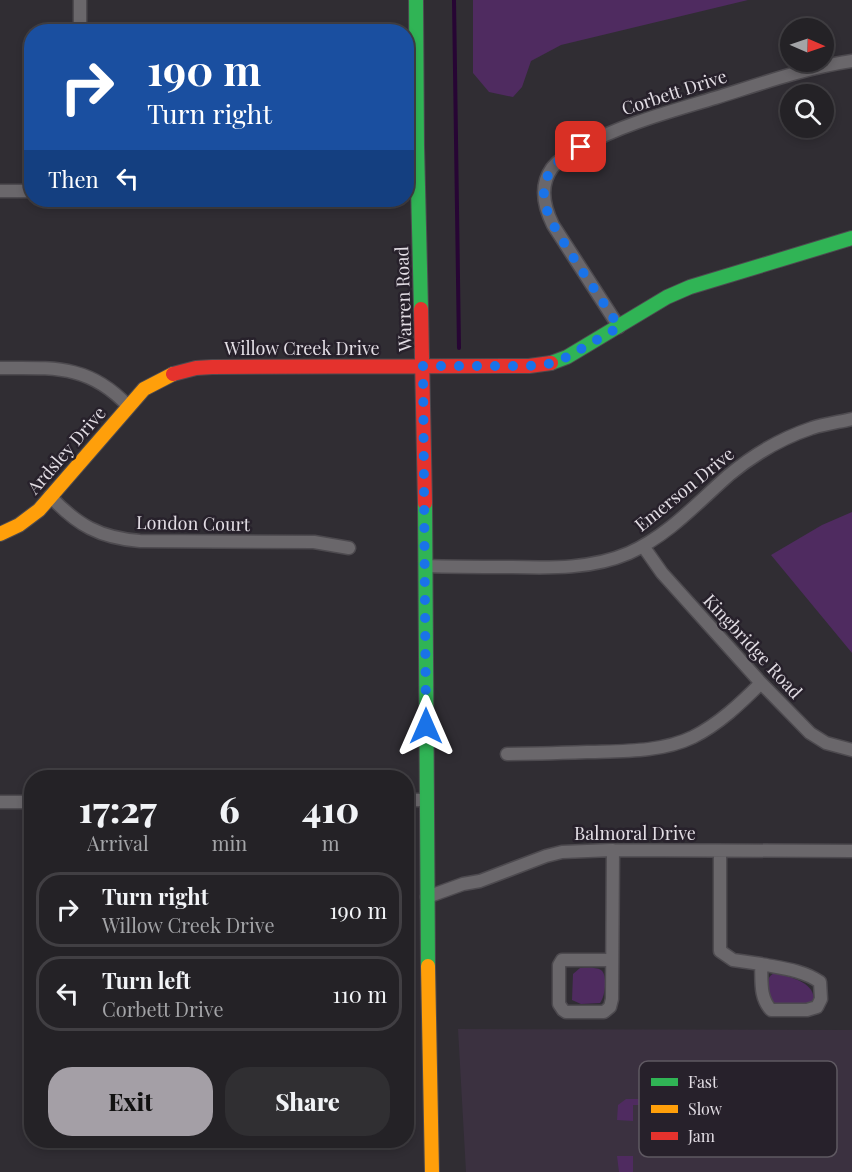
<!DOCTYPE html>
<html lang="en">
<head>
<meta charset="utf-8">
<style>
  body { margin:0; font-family:"Playfair Display",serif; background:#302f32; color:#f1f3f6; height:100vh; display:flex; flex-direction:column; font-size:22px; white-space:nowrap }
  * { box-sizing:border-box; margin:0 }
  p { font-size:20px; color:#a3a4a7 }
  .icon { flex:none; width:33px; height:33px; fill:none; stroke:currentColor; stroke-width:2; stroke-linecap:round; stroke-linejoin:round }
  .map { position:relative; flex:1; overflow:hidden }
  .sheet { position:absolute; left:24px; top:770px; width:390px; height:378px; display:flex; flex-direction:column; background:#242226; border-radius:24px; box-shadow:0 3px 9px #0003,0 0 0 2px #413f43 }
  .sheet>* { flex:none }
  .banner { position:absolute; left:24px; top:24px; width:390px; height:183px; border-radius:24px; box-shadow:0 3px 9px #0003,0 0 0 2px #413f43; background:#1a4fa0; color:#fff; overflow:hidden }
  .needle { width:39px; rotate:92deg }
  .buttons { position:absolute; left:780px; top:18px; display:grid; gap:12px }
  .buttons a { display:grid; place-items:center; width:54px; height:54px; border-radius:50%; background:#242226; box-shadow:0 3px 9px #0003,0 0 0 2px #413f43; font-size:30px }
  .pin { position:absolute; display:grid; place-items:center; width:51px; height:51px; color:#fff; margin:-26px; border-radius:12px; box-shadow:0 3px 9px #0006 }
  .me { position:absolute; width:66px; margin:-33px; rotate:0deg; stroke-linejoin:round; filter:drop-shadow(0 0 4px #0008) }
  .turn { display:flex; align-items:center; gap:21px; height:126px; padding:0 24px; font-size:27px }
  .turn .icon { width:78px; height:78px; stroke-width:2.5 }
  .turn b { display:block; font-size:42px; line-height:51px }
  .then { display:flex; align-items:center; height:57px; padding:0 24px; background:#0003; gap:12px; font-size:22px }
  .eta { display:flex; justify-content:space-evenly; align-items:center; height:102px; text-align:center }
  .eta b { font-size:36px; font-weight:800; line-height:42px }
  .cta { display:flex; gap:12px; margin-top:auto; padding:12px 24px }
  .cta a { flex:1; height:69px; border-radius:24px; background:#a49fa6; color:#111; font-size:24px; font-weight:800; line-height:69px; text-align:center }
  .cta a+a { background:#302f32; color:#f1f3f6 }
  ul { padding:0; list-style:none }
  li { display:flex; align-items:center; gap:18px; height:75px; margin:0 12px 9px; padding:0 12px; border:3px solid #413f43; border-radius:24px }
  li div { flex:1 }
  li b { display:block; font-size:22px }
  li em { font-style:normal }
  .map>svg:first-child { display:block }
  .built { fill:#3b3140 }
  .green { fill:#4f2b60 }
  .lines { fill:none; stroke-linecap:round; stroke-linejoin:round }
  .stream { stroke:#270534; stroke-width:4 }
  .street-casing { stroke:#4d4a4f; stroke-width:15 }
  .fast-casing { stroke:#4d4a4f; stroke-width:16 }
  .slow-casing { stroke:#4d4a4f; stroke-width:16 }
  .jam-casing { stroke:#4d4a4f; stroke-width:16 }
  .street { stroke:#6a676b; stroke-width:12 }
  .fast { stroke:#30b455; stroke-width:14 }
  .slow { stroke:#ff9f0a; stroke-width:14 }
  .jam { stroke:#e5322d; stroke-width:14 }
  .route { stroke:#1a73e8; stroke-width:10; stroke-dasharray:0 18 }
  .labels { text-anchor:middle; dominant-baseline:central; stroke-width:5; stroke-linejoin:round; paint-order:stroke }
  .street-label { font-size:18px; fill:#e2dde4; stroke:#27212b }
  .key { fill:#27212b; stroke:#5f5962; stroke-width:1.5 }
  .key-label { font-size:16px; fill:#e2dde4 }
</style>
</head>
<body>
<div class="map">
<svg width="852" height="1172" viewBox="0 0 852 1172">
  <rect width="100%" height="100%" fill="#302d33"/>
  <!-- built -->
  <path class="built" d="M458 1029 852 1030V1172H466Z"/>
  <!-- green -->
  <path class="green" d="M473 0H748L561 45 531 61 522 87 513 97 489 92 473 73Z
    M852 512V653L771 555 822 525Z
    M580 968C586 968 596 967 601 970 608 975 605 997 600 1003L581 1004 572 1000 573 974Z
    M774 973H777C791 978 812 981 814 998 812 1001 811 1003 807 1005 801 1007 774 1006 770 1000 767 996 768 990 768 986 768 979 768 977 774 973Z
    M626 1099H644L648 1101 647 1105H633V1121L617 1120 618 1105Z
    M617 1156H633V1172H619Z"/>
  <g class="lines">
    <!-- stream -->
    <path class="stream" d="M454 0 459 348"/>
    <!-- street casing -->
    <g class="street-casing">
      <path id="street" d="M80 0V32
        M0 191H32
        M619 327 553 225C544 207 539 186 552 168 560 158 570 153 581 147 623 124 669 112 715 98 760 84 805 68 852 61
        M0 368C53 368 89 364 128 406
        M50 496C77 525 100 538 140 541L314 542 349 548
        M643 546 662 573 761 683 810 733 826 743 852 750
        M426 566C455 567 483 567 512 567 552 568 592 569 629 553 669 535 697 503 729 475 753 455 782 438 812 428 825 424 839 422 852 419
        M507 754C535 754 562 753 590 752 624 751 662 752 693 737 719 724 741 703 761 683
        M406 800H426
        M0 802H32
        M720 851V951L733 960 761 964
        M427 897 463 884 480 881 546 856 562 852 613 850 852 851
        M612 960H562L559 965V1004L563 1010 566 1012H604L610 1007 612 999 613 850
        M761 964C781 968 803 970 820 982L821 999 817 1007 807 1010H771C759 997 762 980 761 964Z"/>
    </g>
    <!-- fast casing -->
    <g class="fast-casing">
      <path id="fast" d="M416 0 417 146 421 309
        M551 363 567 357 667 297 690 287 852 238
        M425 503 428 966"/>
    </g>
    <!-- slow casing -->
    <g class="slow-casing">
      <path id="slow" d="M0 534 19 525 39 510 144 389 173 374
        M428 966 432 1172"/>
    </g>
    <!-- jam casing -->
    <g class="jam-casing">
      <path id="jam" d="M421 309 425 503
        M173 374 196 368 212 367 529 366 551 363"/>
    </g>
    <!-- street -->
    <use href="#street" class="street"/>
    <!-- fast -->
    <use href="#fast" class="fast"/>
    <!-- slow -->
    <use href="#slow" class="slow"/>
    <!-- jam -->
    <use href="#jam" class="jam"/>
  </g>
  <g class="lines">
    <!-- route -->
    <path class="route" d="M426 726 423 366H529L548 364 567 357 619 327C604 303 588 280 573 257 554 226 525 191 561 159 567 154 574 150 581 147"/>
  </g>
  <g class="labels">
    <!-- street labels -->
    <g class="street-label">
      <text transform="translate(674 92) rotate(-18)">Corbett Drive</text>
      <text transform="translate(403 299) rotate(-92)">Warren Road</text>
      <text x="302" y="348">Willow Creek Drive</text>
      <text transform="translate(66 450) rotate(-49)">Ardsley Drive</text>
      <text transform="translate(684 489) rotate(-39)">Emerson Drive</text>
      <text transform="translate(193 523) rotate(1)">London Court</text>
      <text transform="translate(753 646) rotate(47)">Kingbridge Road</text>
      <text x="635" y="833">Balmoral Drive</text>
    </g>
  </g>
  <!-- legend -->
  <rect x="639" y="1061" width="198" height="96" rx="9" class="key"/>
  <rect x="651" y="1078" width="27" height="8" fill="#30b455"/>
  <rect x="651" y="1105" width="27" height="8" fill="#ff9f0a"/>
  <rect x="651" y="1132" width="27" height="8" fill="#e5322d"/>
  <g class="key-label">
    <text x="688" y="1088">Fast</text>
    <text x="688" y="1115">Slow</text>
    <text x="688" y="1142">Jam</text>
  </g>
</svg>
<div class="buttons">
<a><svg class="needle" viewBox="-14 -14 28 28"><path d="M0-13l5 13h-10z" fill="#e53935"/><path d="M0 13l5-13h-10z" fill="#a3a4a7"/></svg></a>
<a><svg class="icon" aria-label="search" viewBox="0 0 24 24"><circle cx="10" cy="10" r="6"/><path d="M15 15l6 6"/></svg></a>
</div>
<div class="pin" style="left:581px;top:147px;background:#d93025"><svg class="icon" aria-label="arrive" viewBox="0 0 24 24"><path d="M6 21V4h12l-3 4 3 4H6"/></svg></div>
<svg class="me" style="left:426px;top:726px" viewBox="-20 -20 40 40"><path d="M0-17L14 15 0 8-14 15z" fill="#1a73e8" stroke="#fff" stroke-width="4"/></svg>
<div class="banner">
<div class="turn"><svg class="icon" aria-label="right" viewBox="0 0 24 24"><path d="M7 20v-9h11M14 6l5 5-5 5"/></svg><div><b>190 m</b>Turn right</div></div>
<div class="then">Then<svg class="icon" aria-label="left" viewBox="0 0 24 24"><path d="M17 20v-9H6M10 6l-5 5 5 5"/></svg></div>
</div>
<section class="sheet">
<div class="eta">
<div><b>17:27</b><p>Arrival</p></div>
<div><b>6</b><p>min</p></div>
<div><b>410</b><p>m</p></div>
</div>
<ul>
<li><svg class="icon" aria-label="right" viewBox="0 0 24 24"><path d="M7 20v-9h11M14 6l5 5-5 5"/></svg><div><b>Turn right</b><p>Willow Creek Drive</p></div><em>190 m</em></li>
<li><svg class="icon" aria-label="left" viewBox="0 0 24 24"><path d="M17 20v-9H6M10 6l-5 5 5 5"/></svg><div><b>Turn left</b><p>Corbett Drive</p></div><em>110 m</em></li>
</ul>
<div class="cta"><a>Exit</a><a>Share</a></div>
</section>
</div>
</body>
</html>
